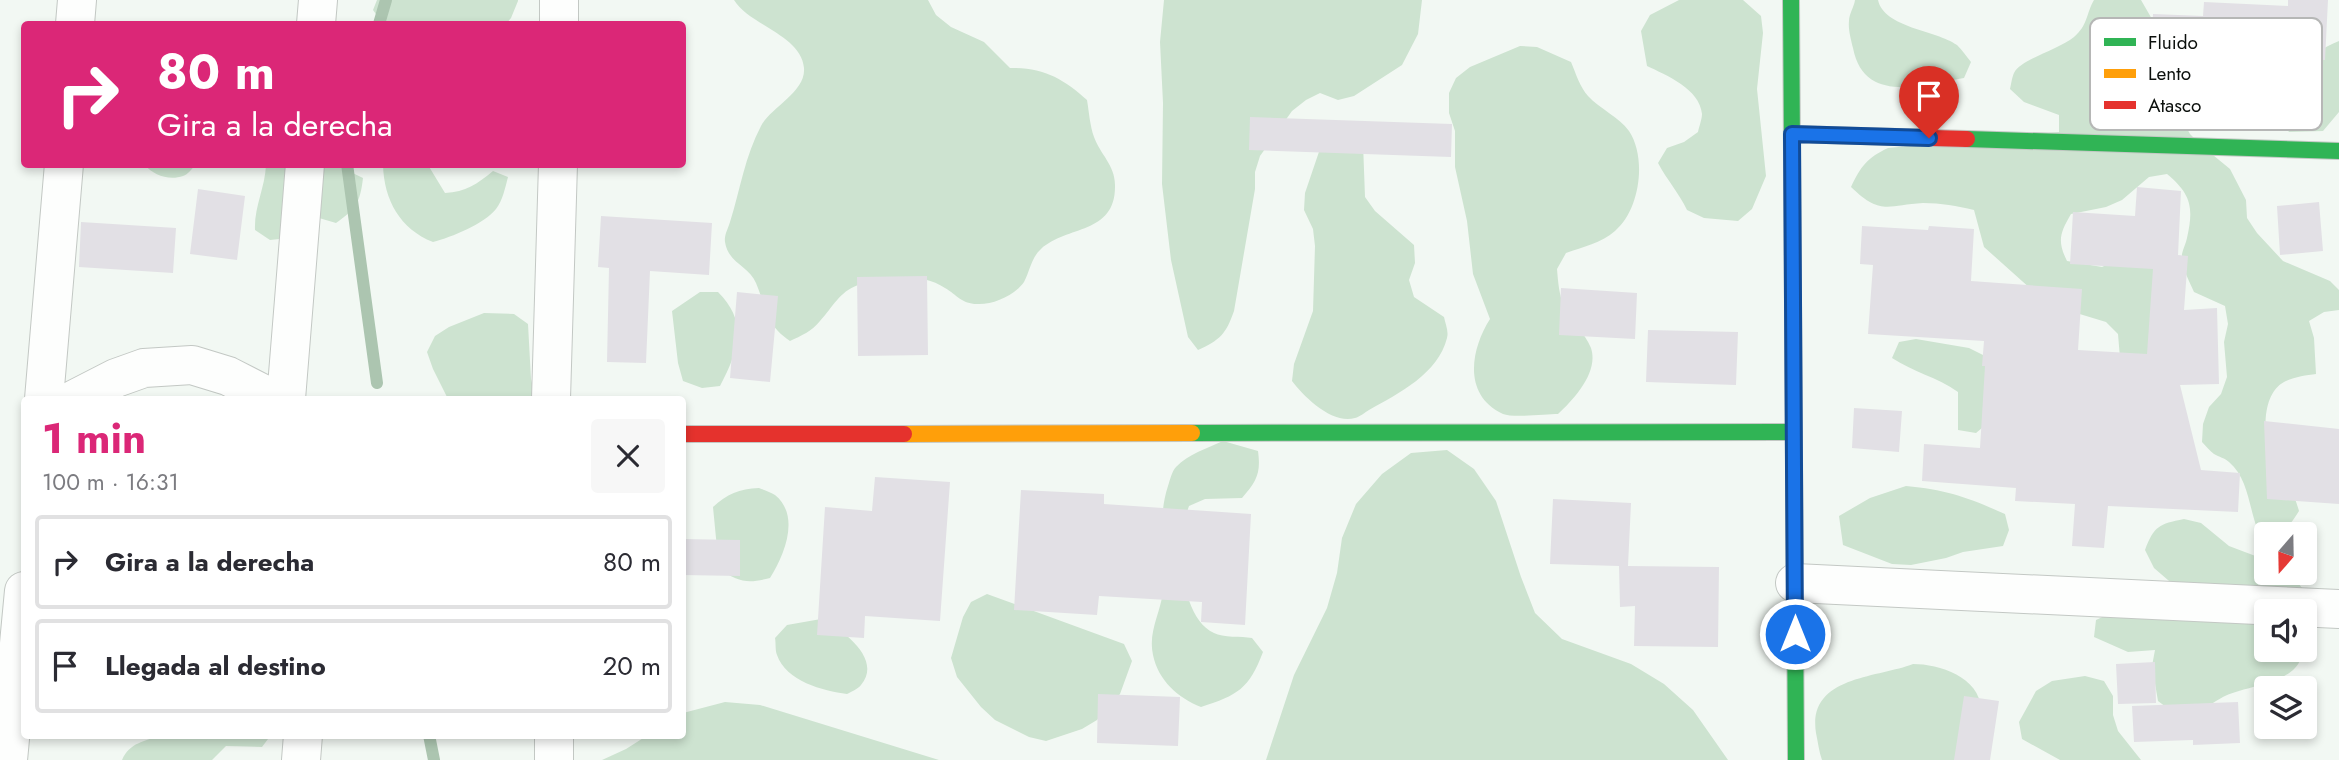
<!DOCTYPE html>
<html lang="es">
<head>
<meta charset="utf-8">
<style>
  body { margin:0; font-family:Jost,sans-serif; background:#f7f7f7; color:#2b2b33; height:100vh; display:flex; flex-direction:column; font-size:26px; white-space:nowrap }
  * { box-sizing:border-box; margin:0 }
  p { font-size:23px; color:#7c7c81 }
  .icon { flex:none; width:38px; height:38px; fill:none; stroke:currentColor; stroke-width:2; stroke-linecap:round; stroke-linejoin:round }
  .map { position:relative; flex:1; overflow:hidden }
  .drawer { position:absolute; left:21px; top:396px; width:665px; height:343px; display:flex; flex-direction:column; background:#fff; border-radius:7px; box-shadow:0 4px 10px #0003 }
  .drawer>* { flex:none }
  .guide { position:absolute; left:21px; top:21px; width:665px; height:147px; border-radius:7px; box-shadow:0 4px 10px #0003; background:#db2777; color:#fff; overflow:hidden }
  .needle { width:46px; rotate:200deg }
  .controls { position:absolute; left:2254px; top:522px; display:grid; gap:14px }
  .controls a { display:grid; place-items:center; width:63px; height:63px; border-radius:7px; background:#fff; box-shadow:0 4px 10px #0003; font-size:35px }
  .pin { position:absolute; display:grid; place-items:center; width:60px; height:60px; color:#fff; margin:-72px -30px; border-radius:50% 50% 50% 0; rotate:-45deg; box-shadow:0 0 7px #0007 }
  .pin .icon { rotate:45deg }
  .me { position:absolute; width:77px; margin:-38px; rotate:0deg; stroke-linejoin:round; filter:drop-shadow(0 0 5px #0008) }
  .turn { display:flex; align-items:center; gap:24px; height:147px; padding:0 21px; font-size:32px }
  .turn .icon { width:91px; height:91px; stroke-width:2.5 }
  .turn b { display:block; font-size:49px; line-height:60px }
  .round { display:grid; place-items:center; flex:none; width:74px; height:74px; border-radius:7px; background:#f7f7f7 }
  .headline { display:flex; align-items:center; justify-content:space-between; height:119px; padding:0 21px }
  h1 { font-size:42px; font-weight:700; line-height:52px; color:#db2777 }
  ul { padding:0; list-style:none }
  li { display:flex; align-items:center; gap:21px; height:94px; margin:0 14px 10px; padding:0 7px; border:4px solid #e1e1e2; border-radius:7px }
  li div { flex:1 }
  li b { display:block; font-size:26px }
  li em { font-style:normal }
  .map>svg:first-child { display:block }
  .forest { fill:#cde3d0; fill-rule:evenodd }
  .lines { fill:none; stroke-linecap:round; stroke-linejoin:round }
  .stream { stroke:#acc5b0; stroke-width:12 }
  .building { fill:#e2e0e5 }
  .street-casing { stroke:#c3c8c4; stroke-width:40 }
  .fast-casing { stroke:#c3c8c4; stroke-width:18 }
  .slow-casing { stroke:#c3c8c4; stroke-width:18 }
  .jam-casing { stroke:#c3c8c4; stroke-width:18 }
  .street { stroke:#fdfefd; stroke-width:38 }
  .fast { stroke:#30b455; stroke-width:16 }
  .slow { stroke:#ff9f0a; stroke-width:16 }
  .jam { stroke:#e5322d; stroke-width:16 }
  .route-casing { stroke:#114b97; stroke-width:18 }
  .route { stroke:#1a73e8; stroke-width:12 }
  .key { fill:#fff; stroke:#b6b7b6; stroke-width:2 }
  .key-label { font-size:19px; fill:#0c100d }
</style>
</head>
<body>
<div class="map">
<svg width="2339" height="760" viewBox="0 0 2339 760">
  <rect width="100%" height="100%" fill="#f2f8f3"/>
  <!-- forest -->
  <path class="forest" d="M377 0H518V1L511 18 506 24H383L373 10Z
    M734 0H928L936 15 951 27 984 42 1010 68C1043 67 1064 79 1087 100 1089 112 1090 126 1094 137 1100 154 1115 165 1115 185 1116 235 1067 225 1041 249 1031 258 1030 271 1024 282 1015 295 993 305 977 304 962 304 957 295 945 288 920 272 885 276 858 285 839 292 833 307 820 321 812 331 801 336 790 341 765 324 767 309 756 283 749 266 728 263 725 242 724 235 728 229 730 222 740 190 745 156 761 126 771 107 806 92 804 68 801 35 749 25 734 0Z
    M1164 0H1422L1418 34 1402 65 1354 96 1338 100 1320 93 1306 100 1292 111 1260 156 1255 172V189L1234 311C1226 334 1220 340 1198 350L1188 337 1171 260 1162 184 1163 103 1160 42Z
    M1679 0H1743L1761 16 1763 33 1757 89 1766 176 1752 209 1738 221 1704 218 1687 210C1679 193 1667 180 1658 163L1667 148 1684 142 1698 132C1699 127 1702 119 1702 114 1700 89 1666 75 1647 66L1641 31 1650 15Z
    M1855 0H1878C1884 28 1936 30 1957 45 1962 50 1967 57 1971 62L1964 78C1923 85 1864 105 1853 48 1851 40 1848 29 1849 21 1849 14 1854 7 1855 0Z
    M2094 0H2141L2171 52 2181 118 2190 134 2202 146 2230 169 2246 200 2247 218 2257 233 2283 261 2330 281 2339 290V310L2324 312 2309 321 2314 338 2316 374C2306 375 2294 377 2284 382 2263 393 2262 432 2271 452 2280 472 2293 488 2299 511 2286 531 2281 539 2257 528 2249 507 2248 478 2229 462 2225 458 2219 457 2214 454 2210 451 2206 446 2202 442L2203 424 2209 407 2221 394 2227 377 2224 342 2228 324 2225 306 2194 292C2189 281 2181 266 2182 254 2183 249 2186 243 2187 238 2194 207 2191 194 2167 174L2149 177 2122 200 2106 207 2071 214C2060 233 2057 241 2067 261L2102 267 2153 243 2178 339 2121 370 2118 334 2106 322 2073 312 2040 297 1984 247 1974 210C1957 206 1941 203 1923 203 1887 205 1881 216 1851 187 1861 166 1867 158 1888 148L2059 132V115L2024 102 2010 89C2011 85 2012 77 2014 73 2021 59 2058 50 2074 37 2088 25 2086 14 2094 0Z
    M2339 41V112L2323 131 2289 132C2286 128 2281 123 2278 119 2260 86 2314 51 2339 41Z
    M1520 46 1537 47 1571 62C1576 74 1580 87 1588 96 1600 109 1619 117 1629 131 1647 158 1640 210 1615 231 1601 243 1583 247 1566 253L1557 269C1558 281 1559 295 1564 306 1571 321 1585 333 1591 348 1599 372 1574 399 1558 414 1546 414 1513 418 1503 414 1462 395 1471 349 1490 319L1473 274 1467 221 1455 167V131L1449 113V93L1456 78 1470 67Z
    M1323 140 1363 143 1365 197 1375 211 1414 245 1415 263 1409 280 1414 297 1444 317C1445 323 1449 331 1447 338 1438 374 1399 393 1369 410 1365 412 1360 417 1355 418 1333 425 1304 397 1292 381L1294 364 1313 311 1315 246 1313 229 1304 210 1305 193Z
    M145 165H196C192 168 188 175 183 176 169 181 153 175 145 165Z
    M266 165H336L363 178C360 203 356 209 336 223L319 218 289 238 270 240 255 230C254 207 265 188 266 165Z
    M383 165H428L445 193C466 192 477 184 493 171L508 177C505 188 503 200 496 209 484 224 452 237 433 242 400 229 384 200 383 165Z
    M700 292H718C749 323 738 351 720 386L702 388 683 381 678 363 672 311Z
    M484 313 514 314 528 324 531 379 536 399H448L433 369 427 352 435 336 449 327Z
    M1916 339 1969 348 1985 356 1989 422 1976 433 1958 430V392C1937 377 1913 372 1892 358L1899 342Z
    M1223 441 1258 451C1261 473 1257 481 1242 498L1205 499 1189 506C1177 538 1178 616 1214 633 1223 638 1241 636 1252 638L1263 652C1249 689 1238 695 1201 707 1178 698 1158 680 1153 655 1148 632 1160 614 1163 592 1167 556 1156 522 1168 486 1170 480 1172 471 1176 467 1188 454 1208 448 1223 441Z
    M1447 450 1474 469 1496 501 1521 577 1535 613 1562 639 1631 664 1664 684 1693 710 1728 760H1266L1294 675 1327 608 1337 573 1342 538 1356 504 1382 474 1411 453Z
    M1906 486C1947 490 1967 497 2005 514L2009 530 2003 546 1963 552 1946 558 1911 565 1892 564 1843 545 1839 516 1870 498Z
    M759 488C764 490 771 492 775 495 801 516 784 556 770 578 747 584 739 582 719 569L713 507C727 494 739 489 759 488Z
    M2184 519 2201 523 2229 546 2266 560V572H2287C2314 596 2319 615 2305 649 2303 654 2300 663 2295 668 2280 684 2245 687 2225 696 2214 701 2199 715 2187 714 2175 714 2167 708 2158 701L2152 666 2155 650 2128 652 2094 637 2096 620 2111 613 2163 620 2180 612 2183 593 2154 568 2145 550C2154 526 2159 524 2184 519ZM2266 611H2305V649H2266Z
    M987 594 1124 644 1132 661 1120 694 1097 720 1082 729 1046 741 1029 737 995 720 981 707 957 677 951 658 963 617 971 602Z
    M821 619C842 629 883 659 861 685 858 689 851 692 847 694 823 691 786 681 777 655 775 650 776 643 775 638L787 625Z
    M1913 664C1939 664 1980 677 1981 709 1981 720 1965 748 1959 760H1822C1819 752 1818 742 1816 733 1807 676 1877 678 1913 664Z
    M2085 676 2104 681 2113 696V715L2118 731 2141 760H2060L2022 739 2019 722 2036 691 2052 681Z
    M725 702 760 705 939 760H602L626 749 648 735H682L683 713Z
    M161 735H271L262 747 226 746 212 760H122C130 742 144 742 161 735Z"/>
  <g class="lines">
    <!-- stream -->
    <path class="stream" d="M379 24 386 0
      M347 164 377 383
      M429 735 434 760"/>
  </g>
  <!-- building -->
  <path class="building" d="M2288 0H2328L2325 60 2245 57V62L2151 56 2153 14 2203 16 2204 2 2288 6Z
    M1250 117 1452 124 1451 157 1249 150Z
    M2137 187 2181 191 2178 255 2188 256 2184 310 2217 308 2219 384 2180 385 2201 470 2240 473 2238 512 2108 506 2104 548 2072 546 2075 504 2015 501 2016 488 1922 481 1924 444 1980 448 1985 366H1982L1984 341 1868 334 1873 265 1860 264 1862 226 1928 230 1929 226 1974 229 1971 281 2082 289 2078 350 2147 354 2153 269 2070 264 2073 212 2135 216Z
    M198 189 245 196 237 260 190 254Z
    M2319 202 2323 251 2280 255 2277 206Z
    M601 216 712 223 709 275 650 271 646 363 607 362 609 268 598 267Z
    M81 222 176 228 173 273 79 267Z
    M927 276 928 355 858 356 857 277Z
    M1561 288 1637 293 1635 339 1559 335Z
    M737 292 778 296 770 382 730 378Z
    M1648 330 1738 332 1736 385 1646 382Z
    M1854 408 1902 411 1899 452 1852 448Z
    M2264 421 2339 429V504L2267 499Z
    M875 477 950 482 940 621 865 616 864 638 817 635 825 507 872 511Z
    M1021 490 1104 494V504L1251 514 1245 625 1201 622 1202 602 1099 596 1097 615 1014 610Z
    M1553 499 1631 503 1628 566 1719 567 1718 647 1634 646 1635 606 1620 607 1619 566 1550 564Z
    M682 539 740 540V576L682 575Z
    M2155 662 2156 703 2118 704 2116 664Z
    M1098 694 1180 697 1178 746 1097 743Z
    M1964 696 1999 701 1990 760H1954Z
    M2238 702 2240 743 2193 745V740L2134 742 2132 706Z"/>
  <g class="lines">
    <!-- street casing -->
    <g class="street-casing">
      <path id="street" d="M559 0V24
        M75 24 77 0
        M316 24 318 0
        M44 399 64 164
        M75 399 116 378 144 368 192 365 228 376 273 399
        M286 399 305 164
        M551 399 558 164
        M1795 583 2339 609
        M554 735V760
        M8 760 24 591
        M301 760 303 735"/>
    </g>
    <!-- fast casing -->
    <g class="fast-casing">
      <path id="fast" d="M1791 0 1796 760
        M1967 139 2339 151
        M1192 433 1794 432"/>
    </g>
    <!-- slow casing -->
    <g class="slow-casing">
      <path id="slow" d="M904 434 1192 433"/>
    </g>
    <!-- jam casing -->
    <g class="jam-casing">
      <path id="jam" d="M1792 134 1967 139
        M682 434H904"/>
    </g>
    <!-- street -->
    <use href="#street" class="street"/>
    <!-- fast -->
    <use href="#fast" class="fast"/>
    <!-- slow -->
    <use href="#slow" class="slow"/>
    <!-- jam -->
    <use href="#jam" class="jam"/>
  </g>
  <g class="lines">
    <!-- route casing -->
    <g class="route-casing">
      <path id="route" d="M1795 634 1792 134 1929 138"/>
    </g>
    <!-- route -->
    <use href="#route" class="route"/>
  </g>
  <!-- legend -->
  <rect x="2090" y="18" width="232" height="112" rx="10" class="key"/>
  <rect x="2104" y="38" width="32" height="8" fill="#30b455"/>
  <rect x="2104" y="69" width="32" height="9" fill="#ff9f0a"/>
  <rect x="2104" y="101" width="32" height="8" fill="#e5322d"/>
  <g class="key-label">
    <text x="2148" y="49">Fluido</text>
    <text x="2148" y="80">Lento</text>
    <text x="2148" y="112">Atasco</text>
  </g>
</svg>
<div class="controls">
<a><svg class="needle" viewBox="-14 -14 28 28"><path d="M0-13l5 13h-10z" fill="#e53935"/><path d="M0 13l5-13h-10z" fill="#7c7c81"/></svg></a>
<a><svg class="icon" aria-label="sound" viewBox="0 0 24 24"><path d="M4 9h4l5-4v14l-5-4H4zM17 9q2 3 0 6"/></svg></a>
<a><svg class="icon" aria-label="layers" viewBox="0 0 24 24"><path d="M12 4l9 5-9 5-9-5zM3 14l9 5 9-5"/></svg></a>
</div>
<div class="pin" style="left:1929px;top:138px;background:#d93025"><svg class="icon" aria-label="arrive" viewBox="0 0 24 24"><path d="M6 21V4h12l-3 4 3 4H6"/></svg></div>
<svg class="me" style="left:1795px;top:634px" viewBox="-20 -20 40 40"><circle r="17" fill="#1a73e8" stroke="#fff" stroke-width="3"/><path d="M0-11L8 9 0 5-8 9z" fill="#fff"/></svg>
<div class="guide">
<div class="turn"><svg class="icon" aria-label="right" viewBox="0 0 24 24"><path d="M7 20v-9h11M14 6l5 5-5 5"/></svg><div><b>80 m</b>Gira a la derecha</div></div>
</div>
<section class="drawer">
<div class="headline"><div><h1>1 min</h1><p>100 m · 16:31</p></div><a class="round"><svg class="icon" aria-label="close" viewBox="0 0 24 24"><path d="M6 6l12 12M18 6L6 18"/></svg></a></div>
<ul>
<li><svg class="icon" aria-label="right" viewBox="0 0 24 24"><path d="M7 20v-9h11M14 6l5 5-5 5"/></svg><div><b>Gira a la derecha</b></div><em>80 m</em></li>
<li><svg class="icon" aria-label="arrive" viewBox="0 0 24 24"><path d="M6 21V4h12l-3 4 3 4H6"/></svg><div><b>Llegada al destino</b></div><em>20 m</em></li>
</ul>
</section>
</div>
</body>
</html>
